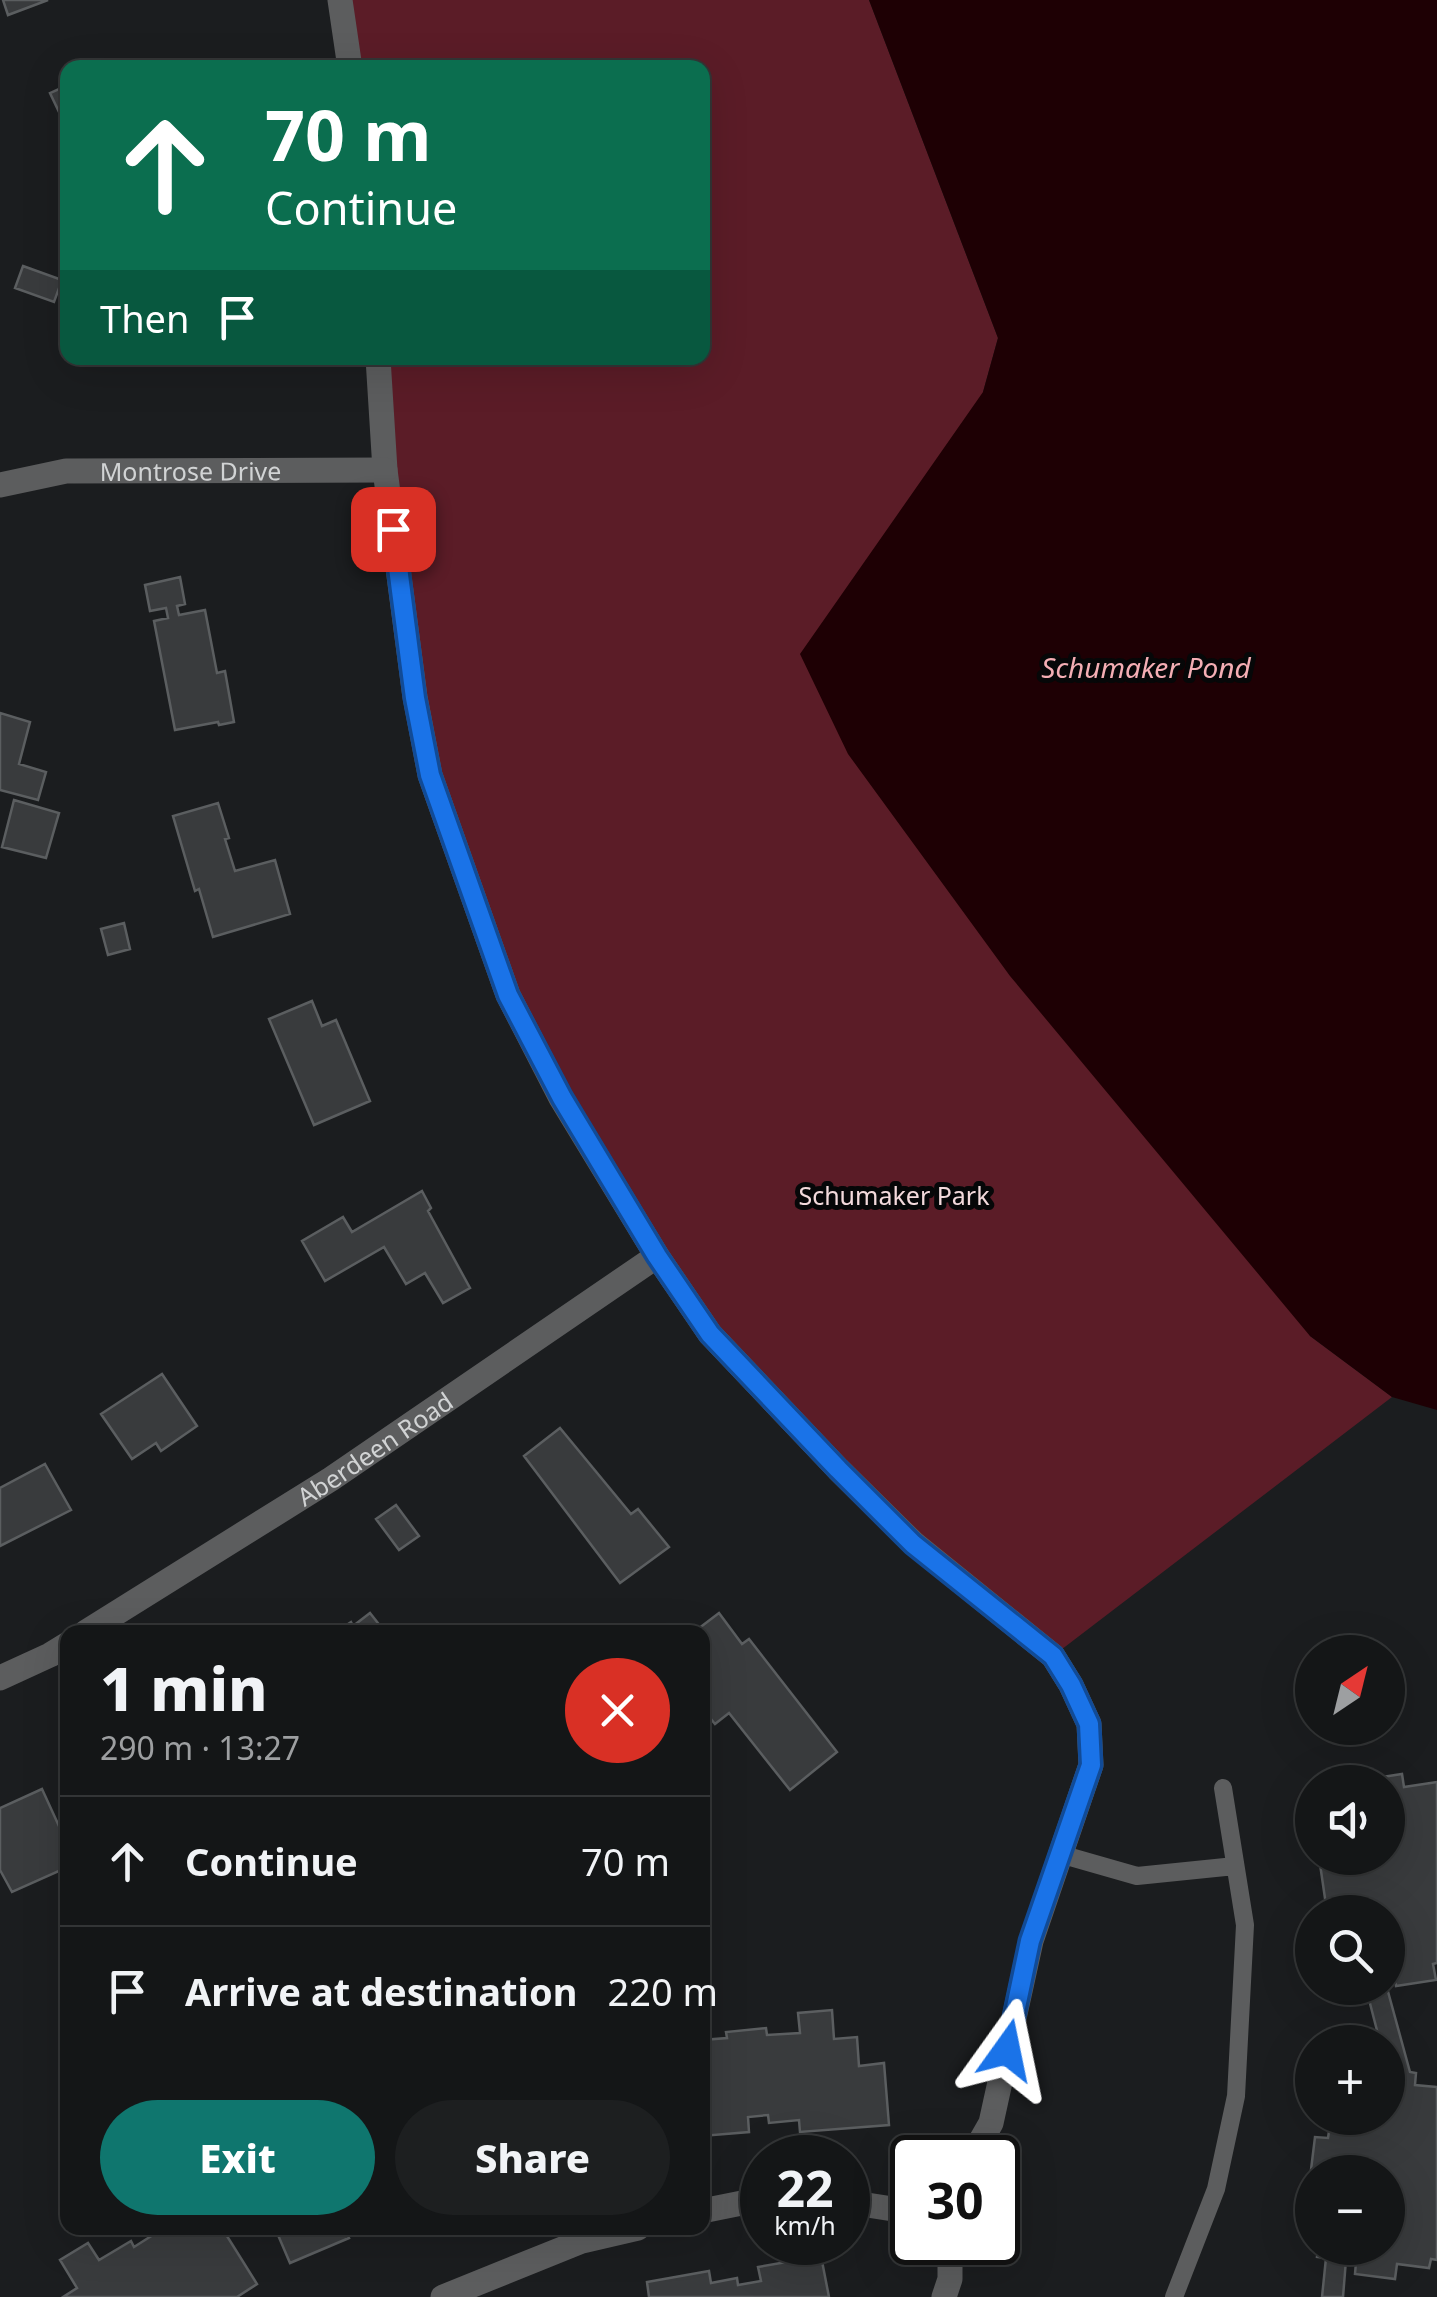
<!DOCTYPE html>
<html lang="en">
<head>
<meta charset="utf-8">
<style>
  body { margin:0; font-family:"Noto Sans",sans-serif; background:#1d1f20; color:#f1f3f6; height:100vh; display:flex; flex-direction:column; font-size:38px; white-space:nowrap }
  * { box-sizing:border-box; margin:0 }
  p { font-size:32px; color:#9d9fa1 }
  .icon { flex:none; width:55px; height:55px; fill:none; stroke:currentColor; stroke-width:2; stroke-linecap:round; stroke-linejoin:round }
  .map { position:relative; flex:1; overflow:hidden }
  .details { position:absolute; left:60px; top:1625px; width:650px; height:610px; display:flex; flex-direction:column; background:#141617; border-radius:20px; box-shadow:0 10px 40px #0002,0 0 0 2px #333536 }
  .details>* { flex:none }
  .guide { position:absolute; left:60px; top:60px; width:650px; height:305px; border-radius:20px; box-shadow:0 10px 40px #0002,0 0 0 2px #333536; background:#0b6e4f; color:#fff; overflow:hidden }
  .needle { width:65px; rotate:35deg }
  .tools { position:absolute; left:1295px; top:1635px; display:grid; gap:20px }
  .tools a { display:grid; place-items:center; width:110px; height:110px; border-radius:50%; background:#141617; box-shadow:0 10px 40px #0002,0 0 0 2px #333536; font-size:50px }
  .speed { position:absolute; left:740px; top:2135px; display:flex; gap:20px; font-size:50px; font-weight:700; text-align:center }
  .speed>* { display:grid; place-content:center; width:130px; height:130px; border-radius:50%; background:#141617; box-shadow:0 10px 40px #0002,0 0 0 2px #333536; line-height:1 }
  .speed small { font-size:25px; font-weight:400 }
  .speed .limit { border:5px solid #111; border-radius:15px; background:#fff; color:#111 }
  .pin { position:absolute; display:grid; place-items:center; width:85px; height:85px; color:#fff; margin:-42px; border-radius:20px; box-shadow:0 5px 15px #0006 }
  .me { position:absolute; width:110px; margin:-55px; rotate:12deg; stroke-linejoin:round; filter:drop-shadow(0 0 8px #0008) }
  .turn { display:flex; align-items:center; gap:35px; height:210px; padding:0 40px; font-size:45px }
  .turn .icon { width:130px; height:130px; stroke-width:2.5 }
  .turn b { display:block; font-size:70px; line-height:85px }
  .then { display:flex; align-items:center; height:95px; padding:0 40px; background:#0003; gap:20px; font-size:38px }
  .round { display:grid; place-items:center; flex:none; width:105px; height:105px; border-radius:52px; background:#1d1f20 }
  .head { display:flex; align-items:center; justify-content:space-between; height:170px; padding:0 40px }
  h1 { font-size:60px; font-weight:800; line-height:75px }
  .primary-button { display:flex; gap:20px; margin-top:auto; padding:20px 40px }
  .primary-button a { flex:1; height:115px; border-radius:60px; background:#0f766e; color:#fff; font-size:40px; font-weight:800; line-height:115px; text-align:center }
  .primary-button a+a { background:#1d1f20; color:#f1f3f6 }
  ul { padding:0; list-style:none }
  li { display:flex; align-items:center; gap:30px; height:130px; padding:0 40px; border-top:2px solid #333536 }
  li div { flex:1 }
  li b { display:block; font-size:38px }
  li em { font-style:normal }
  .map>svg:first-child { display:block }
  .green { fill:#5b1c27 }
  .water { fill:#1e0004 }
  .building { fill:#393b3d; stroke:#5b5e60; stroke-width:2.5 }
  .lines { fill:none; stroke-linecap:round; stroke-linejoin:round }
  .service { stroke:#5c5d5e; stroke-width:18 }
  .minor { stroke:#5c5d5e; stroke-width:25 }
  .route-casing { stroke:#114b97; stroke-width:25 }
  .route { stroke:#1a73e8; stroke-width:18 }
  .labels { text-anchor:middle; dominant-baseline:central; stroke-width:10; stroke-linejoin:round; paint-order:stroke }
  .street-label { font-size:25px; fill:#d1d3d4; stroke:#060708 }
  .park-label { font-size:25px; fill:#f3dadc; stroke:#060708 }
  .water-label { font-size:28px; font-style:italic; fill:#f4aeb4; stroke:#060708 }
</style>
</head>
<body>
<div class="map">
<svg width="1437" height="2297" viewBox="0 0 1437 2297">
  <rect width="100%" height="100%" fill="#1b1d1f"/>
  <!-- green -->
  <path class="green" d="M335 0H869L998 338 983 392 1310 1336 1392 1397 1053 1656 913 1543 710 1334 561 1098 430 775 378 358H702V68L347 67Z"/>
  <!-- water -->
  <path class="water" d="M869 0H1437V1410L1392 1397 1310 1336 1010 976 848 754 800 654 983 392 998 338Z"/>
  <!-- building -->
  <path class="building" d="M3 0H48L8 15Z
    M68 85V131L50 93Z
    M23 266 62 280 54 302 15 288Z
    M180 577 185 604 177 606 179 615 205 610 217 673 225 671 234 722 219 725 218 722 175 730 154 621 168 618 166 608 150 611 145 585Z
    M0 713 30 722 19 764 46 772 38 800 0 790Z
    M14 800 59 813 46 858 2 847Z
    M218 803 229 838 225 839 235 871 275 860 290 914 213 937 199 889 195 891 173 816Z
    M124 923 130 949 108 955 101 929Z
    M312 1001 322 1026 336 1020 370 1101 314 1125 269 1019Z
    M422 1191 431 1208 428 1211 470 1288 443 1303 425 1273 406 1284 384 1247 325 1281 302 1241 343 1217 352 1232Z
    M162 1374 197 1426 161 1451 156 1443 132 1459 101 1414Z
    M560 1428 631 1514 638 1509 669 1547 620 1583 524 1456Z
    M45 1464 71 1510 0 1546V1488Z
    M396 1505 419 1536 399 1550 376 1519Z
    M370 1613 385 1632H336L351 1622 353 1626Z
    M719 1613 742 1644 749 1639 837 1752 790 1790 729 1713 715 1724 702 1708V1688L707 1685 702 1680V1632H694Z
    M1402 1774 1404 1787 1437 1782V1963L1433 1964 1436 1980 1396 1986 1394 1971 1388 1972V1912H1327L1320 1864 1335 1862V1858H1388V1782H1364L1363 1780Z
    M42 1789 64 1837 68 1835V1867L12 1892 0 1870V1808Z
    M1366 1988H1387L1410 2072 1416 2073 1415 2085 1437 2087V2260L1431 2259 1429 2268 1397 2264 1395 2279 1355 2274 1356 2262 1346 2260 1343 2297H1322L1326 2258 1317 2257 1318 2248H1388V2172H1312V2195L1308 2194 1315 2137 1328 2138 1331 2118H1388V2042H1380Z
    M832 2010 834 2039 857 2037 859 2066 884 2063 889 2125 800 2132 799 2120 769 2123 768 2115 748 2117 749 2132 702 2136V2040L727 2038 726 2032 766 2028 767 2035 800 2033 798 2013Z
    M164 2228 167 2232 175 2228H222L257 2284 237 2297H63L77 2288 60 2260 88 2243 99 2260 131 2241 134 2247Z
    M275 2228H344L349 2238 290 2263Z
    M821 2256 829 2297H649L647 2282 709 2271 711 2283 737 2278 738 2285 761 2281 758 2267Z"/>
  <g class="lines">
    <!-- service -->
    <path class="service" d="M1060 1854 1137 1876 1235 1866
      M1174 2297 1216 2189 1236 2096 1245 1925 1223 1788"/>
    <!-- minor -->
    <g class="minor">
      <path d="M340 0 350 68"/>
      <path d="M378 358 385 470 415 697 430 775 508 995 561 1098 657 1256 710 1334 838 1469 913 1543 1053 1656 1071 1685 1089 1724 1091 1765 1031 1941 991 2123 971 2158"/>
      <path id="s1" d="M0 485 66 471 385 470"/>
      <path id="s2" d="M86 1632 331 1479 657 1256"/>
      <path d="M0 1678 50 1655 68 1644"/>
      <path d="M848 2202 912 2212"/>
      <path d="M702 2211 762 2199"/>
      <path d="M443 2297 582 2241 638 2228"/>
      <path d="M944 2297 950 2279V2242"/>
    </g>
  </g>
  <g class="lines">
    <!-- route casing -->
    <g class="route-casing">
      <path id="route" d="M393 529 415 698 430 775 508 995 562 1098 657 1256 710 1334 838 1469 913 1544 1053 1656 1071 1685 1089 1724 1091 1765 1030 1941 1007 2050"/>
    </g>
    <!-- route -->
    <use href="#route" class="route"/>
  </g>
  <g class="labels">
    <!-- street labels -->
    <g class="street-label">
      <text stroke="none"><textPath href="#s1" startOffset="192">Montrose Drive</textPath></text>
      <text stroke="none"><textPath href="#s2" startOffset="342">Aberdeen Road</textPath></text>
    </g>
    <!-- park labels -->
    <g class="park-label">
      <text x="894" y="1195">Schumaker Park</text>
    </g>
    <!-- water labels -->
    <g class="water-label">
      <text x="1146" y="667">Schumaker Pond</text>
    </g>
  </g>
</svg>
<div class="tools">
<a><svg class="needle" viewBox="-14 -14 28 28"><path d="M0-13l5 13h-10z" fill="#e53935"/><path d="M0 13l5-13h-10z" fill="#9d9fa1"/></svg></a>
<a><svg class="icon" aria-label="sound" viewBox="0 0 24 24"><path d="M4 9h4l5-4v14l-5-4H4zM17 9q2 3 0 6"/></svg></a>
<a><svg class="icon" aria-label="search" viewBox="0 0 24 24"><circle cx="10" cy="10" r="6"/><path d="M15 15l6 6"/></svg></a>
<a>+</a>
<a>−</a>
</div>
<div class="speed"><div>22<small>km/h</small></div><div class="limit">30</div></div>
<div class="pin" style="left:393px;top:529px;background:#d93025"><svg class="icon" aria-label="arrive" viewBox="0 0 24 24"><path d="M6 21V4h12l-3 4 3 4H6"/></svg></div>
<svg class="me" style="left:1007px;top:2050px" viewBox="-20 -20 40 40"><path d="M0-17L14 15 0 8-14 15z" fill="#1a73e8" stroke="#fff" stroke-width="4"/></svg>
<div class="guide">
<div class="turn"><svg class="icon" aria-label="ahead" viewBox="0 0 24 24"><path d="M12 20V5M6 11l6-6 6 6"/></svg><div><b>70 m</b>Continue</div></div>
<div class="then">Then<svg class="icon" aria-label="arrive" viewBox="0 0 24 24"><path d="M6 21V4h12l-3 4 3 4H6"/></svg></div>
</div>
<section class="details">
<div class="head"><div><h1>1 min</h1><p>290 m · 13:27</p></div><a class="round" style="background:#d93025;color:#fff"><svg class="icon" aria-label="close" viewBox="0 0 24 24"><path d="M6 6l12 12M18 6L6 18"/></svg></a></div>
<ul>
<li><svg class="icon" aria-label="ahead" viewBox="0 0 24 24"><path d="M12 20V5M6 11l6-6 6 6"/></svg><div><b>Continue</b></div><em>70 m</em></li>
<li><svg class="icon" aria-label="arrive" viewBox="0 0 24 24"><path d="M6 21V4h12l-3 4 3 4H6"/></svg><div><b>Arrive at destination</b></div><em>220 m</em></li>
</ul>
<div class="primary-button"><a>Exit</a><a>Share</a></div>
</section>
</div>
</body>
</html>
